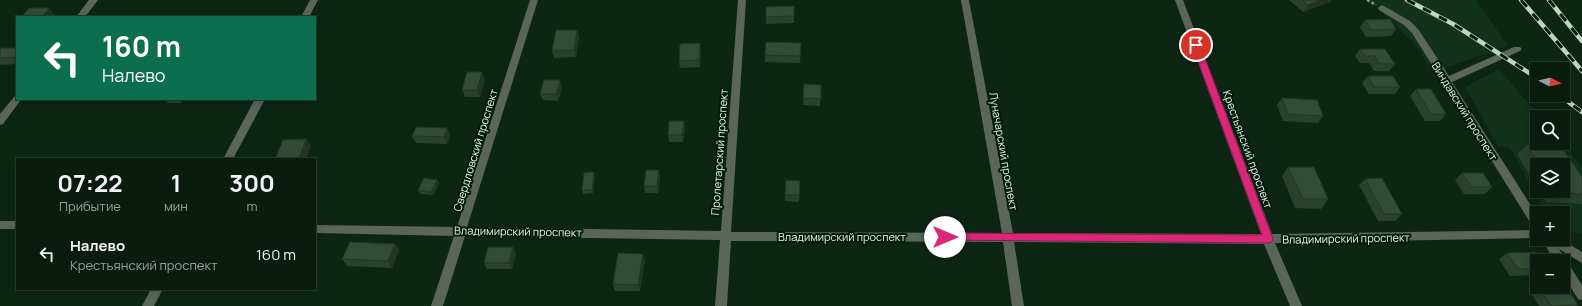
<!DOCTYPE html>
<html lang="ru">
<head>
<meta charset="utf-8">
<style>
  body { margin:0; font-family:Manrope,sans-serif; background:#132518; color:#f1f3f6; height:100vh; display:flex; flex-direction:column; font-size:15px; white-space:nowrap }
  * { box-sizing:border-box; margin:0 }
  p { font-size:13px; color:#99a19e }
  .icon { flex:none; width:22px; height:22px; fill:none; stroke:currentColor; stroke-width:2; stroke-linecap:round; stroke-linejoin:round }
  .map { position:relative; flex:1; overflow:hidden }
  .details { position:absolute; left:16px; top:158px; width:300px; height:132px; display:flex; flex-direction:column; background:#0a1c0f; border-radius:0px; box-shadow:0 2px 10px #0003,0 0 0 1px #2a3a2f }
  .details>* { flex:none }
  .hud { position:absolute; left:16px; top:16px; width:300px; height:84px; border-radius:0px; box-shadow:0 2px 10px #0003,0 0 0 1px #2a3a2f; background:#0b6e4f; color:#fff; overflow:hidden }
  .needle { width:26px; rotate:97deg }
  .tools { position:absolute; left:1530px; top:62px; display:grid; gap:8px }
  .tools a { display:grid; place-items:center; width:40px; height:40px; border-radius:0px; background:#0a1c0f; box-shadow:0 2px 10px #0003,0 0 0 1px #2a3a2f; font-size:20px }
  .pin { position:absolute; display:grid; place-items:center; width:34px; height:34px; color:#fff; margin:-17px; border:2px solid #fff; border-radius:50%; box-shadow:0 1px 4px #0007 }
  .me { position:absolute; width:44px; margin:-22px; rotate:90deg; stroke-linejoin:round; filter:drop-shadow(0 0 3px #0008) }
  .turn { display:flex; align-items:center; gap:14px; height:84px; padding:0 20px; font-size:18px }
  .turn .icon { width:52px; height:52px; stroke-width:2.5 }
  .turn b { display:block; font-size:28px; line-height:34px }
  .eta { display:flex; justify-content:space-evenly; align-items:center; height:68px; text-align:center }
  .eta b { font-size:24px; font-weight:700; line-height:28px }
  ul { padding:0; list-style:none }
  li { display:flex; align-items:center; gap:12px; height:56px; padding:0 20px }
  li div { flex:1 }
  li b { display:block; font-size:15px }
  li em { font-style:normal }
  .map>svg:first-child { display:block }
  .built { fill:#12321c; fill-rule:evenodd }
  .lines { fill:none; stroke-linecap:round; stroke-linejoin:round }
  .path { stroke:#849889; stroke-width:2.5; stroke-dasharray:3 2; stroke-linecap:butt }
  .minor { fill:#5a665c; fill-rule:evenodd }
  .rail-casing { stroke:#c3d3c6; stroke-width:4.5 }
  .rail { stroke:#041c0b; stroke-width:3; stroke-dasharray:9; stroke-linecap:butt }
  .wall { fill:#2b4130 }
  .shaded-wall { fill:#233527 }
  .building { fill:#324c38; stroke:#233527 }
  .route { fill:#db2777; stroke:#8e194d }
  .labels { text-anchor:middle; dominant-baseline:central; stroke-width:4; stroke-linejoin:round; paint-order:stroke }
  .street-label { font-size:11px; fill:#e7f6ea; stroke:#041c0b }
</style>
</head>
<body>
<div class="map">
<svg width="1582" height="306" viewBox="0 0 1582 306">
  <rect width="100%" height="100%" fill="#0d2614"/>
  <!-- built -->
  <path class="built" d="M1369 0H1476L1508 46 1433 72 1415 44Z
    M1499 69 1540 117H1537V143H1563L1582 168V233L1569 232 1563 227V213H1548L1543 208 1510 148 1498 146 1465 87ZM1537 165H1563V191H1537Z"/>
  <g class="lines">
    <!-- path -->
    <path class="path" d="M1367 0 1376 5"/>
    <!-- minor -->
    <path class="minor" d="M89 0H98L85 17H76Z
      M310 0H318L309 17H301Z
      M530 0H538L467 227 721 231 738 0H746L731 232 1002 233 961 0H969L1013 233 1261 234 1175 0H1183L1272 234 1537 230V238L1275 243 1302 306H1290L1264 244 1014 242 1024 306H1012L1003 242 731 241 727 306H715L720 240 465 236 443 306H431L454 236 315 233V225L457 227Z
      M1382 5 1410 21 1418 29 1449 76 1514 47H1520L1522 49 1520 51 1452 82 1537 215V228L1533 227 1412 33 1404 25 1379 10 1378 8Z
      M17 95V99H22L20 101 3 124 0 125V114L14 97Z
      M255 99H265L233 159H223Z
      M0 221H17V229H0Z
      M1542 239H1561L1582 252V263L1559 249 1582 285V300L1578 299 1563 275V261H1554Z
      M151 289H163L154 306H142Z"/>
    <!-- rail casing -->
    <g class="rail-casing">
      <path id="rail" d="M1407 0 1453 24 1537 78
        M1521 0 1582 71
        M1549 0 1582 41
        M1559 95 1582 112"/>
    </g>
    <!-- rail -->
    <use href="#rail" class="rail"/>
  </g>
  <!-- wall -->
  <path class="wall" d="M1289 0H1331L1330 2 1303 12Z
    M766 7 794 16V23L766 24Z
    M1365 20 1396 29 1391 36 1366 37 1360 27Z
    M577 30 579 37 576 57 554 58 552 51Z
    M801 43 800 63 765 62V55Z
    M17 48V64L1 65 0 64V50Z
    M1360 49 1395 64 1389 71H1374L1369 63H1360L1355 56Z
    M701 50 700 67 680 68 679 61Z
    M1368 76 1400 87 1395 94H1369L1362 83Z
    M485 79 480 97H465L462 90Z
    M804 84 821 85 820 106 803 105Z
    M562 87 558 101 543 100 540 94Z
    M1416 89 1446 114 1440 121H1425L1410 96Z
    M1282 98 1323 116 1318 123 1283 121 1277 105Z
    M166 99H184L181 103H168L165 100Z
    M447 128 450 135 447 144 416 143 412 136Z
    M685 128 683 142H669L668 135Z
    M1527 145 1561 146 1582 177V204L1546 202 1539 191H1563V165H1537V188L1517 154Z
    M1288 167 1328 199 1321 209 1295 208 1282 176Z
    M1462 173 1492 187 1485 194H1464L1455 180Z
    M595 176 593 193 583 194 582 190Z
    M660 177 658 193H645L644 186Z
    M1365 179 1402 214 1395 221H1378L1359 185Z
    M437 180 439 183 433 195 420 194 418 190Z
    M800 181 799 202 785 201V195Z
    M395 244 399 250 392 268 347 266 342 259Z
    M516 253 512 269H487L484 263Z
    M1507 253 1537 261V275L1510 276 1499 259Z
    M645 260 640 291H615L613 284Z
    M1540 288 1578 305 1577 306H1539L1532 295Z"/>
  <!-- shaded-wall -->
  <path class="shaded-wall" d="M1320 0H1331L1330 2 1303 12 1308 5Z
    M49 8 55 16 54 17H42Z
    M577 30 579 37 576 57 574 50Z
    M700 43 701 50 700 67 699 60Z
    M482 72 485 79 480 97 477 90Z
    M560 80 562 87 558 101 556 94Z
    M179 99H184L181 103 178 100Z
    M684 121 685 128 683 142 682 135Z
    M447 128 450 135 447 144 444 137Z
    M306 139 311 146 306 159H299Z
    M659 170 660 177 658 193 657 186Z
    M594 172 595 176 593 193 592 190Z
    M437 180 439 183 433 195 431 192Z
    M395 244 399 250 392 268 388 261Z
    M513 247 516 253 512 269 509 263Z
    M643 254 645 260 640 291 638 285Z"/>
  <!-- building -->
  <path class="building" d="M1302 0H1320L1308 5Z
    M794 6V16L766 17V7Z
    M29 8H49L42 17H21Z
    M1390 19 1396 29 1371 30 1365 20Z
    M556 30H577L574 50 552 51Z
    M766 42 801 43 800 56 765 55Z
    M700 43 699 60 679 61 680 44Z
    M1 48H17V57L0 58V50Z
    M1360 49H1385L1395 64H1379L1375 56H1365Z
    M467 72H482L477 90H462Z
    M1368 76H1393L1400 87H1374Z
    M544 80H560L556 94H540Z
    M804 84 821 85V99L803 98Z
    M1416 89H1431L1446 114H1431Z
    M1282 98 1317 100 1323 116 1288 114Z
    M166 99H179L178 100H165Z
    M669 121H684L682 135H668Z
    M416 127 447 128 444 137 412 136Z
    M306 139 299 159H275L283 140Z
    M1527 145 1561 146 1582 177V194L1557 193 1556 191H1563V165H1539Z
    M1288 167H1314L1328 199H1303Z
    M646 170H659L657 186H644Z
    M594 172 592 190H582L584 173Z
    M1462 173H1483L1492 187H1471Z
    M424 178 437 180 431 192 418 190Z
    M1382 178 1402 214H1384L1365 179Z
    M786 180 800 181 799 195H785Z
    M350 242 395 244 388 261 342 259Z
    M488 247H513L509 263H484Z
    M1536 252 1542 261H1537V269H1518L1507 253Z
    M618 253 643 254 638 285 613 284Z
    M1540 288H1567L1578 305 1551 306Z"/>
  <!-- route -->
  <path class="route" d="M1196 42 1200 45 1273 239 1272 242 1268 243 942 240 940 237 942 234 945 233 1262 235 1192 45Z"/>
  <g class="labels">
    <!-- street labels -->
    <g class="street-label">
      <text transform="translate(1465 111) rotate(58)">Виндавский проспект</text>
      <text transform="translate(1248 149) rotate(70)">Крестьянский проспект</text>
      <text transform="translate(475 150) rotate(-73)">Свердловский проспект</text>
      <text transform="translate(1004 151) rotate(80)">Луначарский проспект</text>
      <text transform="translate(719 152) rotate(-86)">Пролетарский проспект</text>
      <text transform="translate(518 231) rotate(1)">Владимирский проспект</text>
      <text x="842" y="236">Владимирский проспект</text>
      <text transform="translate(1346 238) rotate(-1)">Владимирский проспект</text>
    </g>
  </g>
</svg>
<div class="tools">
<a><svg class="needle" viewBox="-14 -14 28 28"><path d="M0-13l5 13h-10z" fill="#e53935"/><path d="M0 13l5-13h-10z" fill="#99a19e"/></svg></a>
<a><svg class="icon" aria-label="search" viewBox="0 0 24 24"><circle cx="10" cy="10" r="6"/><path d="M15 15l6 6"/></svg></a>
<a><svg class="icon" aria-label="layers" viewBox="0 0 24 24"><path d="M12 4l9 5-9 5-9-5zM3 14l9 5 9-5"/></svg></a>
<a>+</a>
<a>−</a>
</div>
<div class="pin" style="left:1196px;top:45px;background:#d93025"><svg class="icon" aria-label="arrive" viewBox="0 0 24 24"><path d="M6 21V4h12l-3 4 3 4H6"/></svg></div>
<svg class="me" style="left:945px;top:237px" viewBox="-20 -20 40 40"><circle r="19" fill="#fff"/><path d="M0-13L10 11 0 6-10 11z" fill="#db2777"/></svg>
<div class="hud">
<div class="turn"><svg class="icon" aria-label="left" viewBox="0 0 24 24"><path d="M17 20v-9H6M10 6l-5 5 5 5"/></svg><div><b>160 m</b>Налево</div></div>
</div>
<section class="details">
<div class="eta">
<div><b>07:22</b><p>Прибытие</p></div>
<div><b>1</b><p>мин</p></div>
<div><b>300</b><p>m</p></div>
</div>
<ul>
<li><svg class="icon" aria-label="left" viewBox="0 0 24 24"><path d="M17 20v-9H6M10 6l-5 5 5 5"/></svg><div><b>Налево</b><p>Крестьянский проспект</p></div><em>160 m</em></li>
</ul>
</section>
</div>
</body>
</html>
